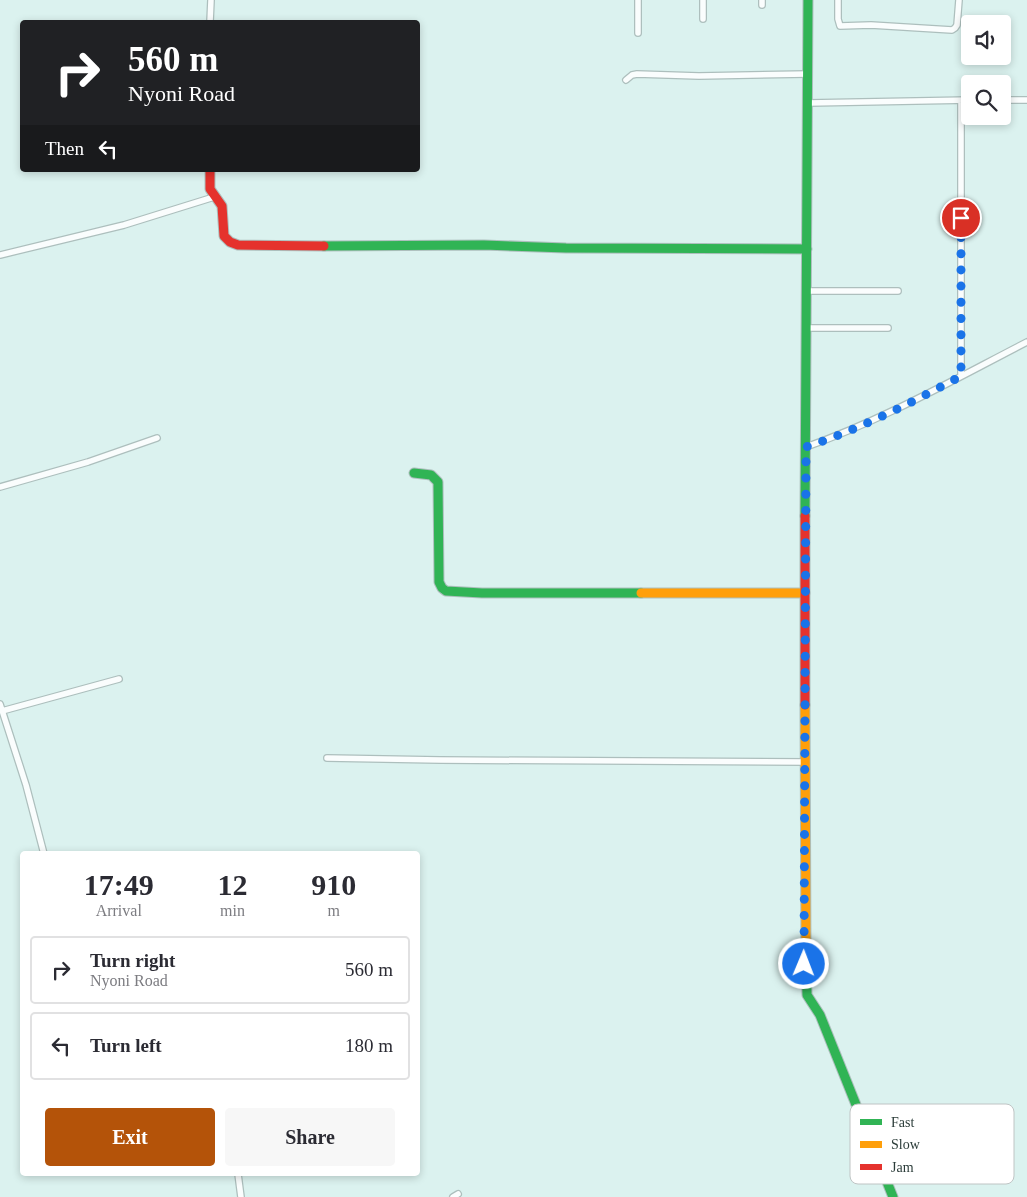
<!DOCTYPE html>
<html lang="en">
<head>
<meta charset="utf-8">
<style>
  body { margin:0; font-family:"Times New Roman",serif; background:#f7f7f7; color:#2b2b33; height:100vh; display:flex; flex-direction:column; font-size:19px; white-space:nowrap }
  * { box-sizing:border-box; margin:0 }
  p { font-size:16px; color:#7c7c81 }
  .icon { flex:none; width:28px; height:28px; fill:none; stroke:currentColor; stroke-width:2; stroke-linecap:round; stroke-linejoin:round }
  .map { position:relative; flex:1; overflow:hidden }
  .drawer { position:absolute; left:20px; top:851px; width:400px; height:325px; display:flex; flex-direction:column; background:#fff; border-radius:5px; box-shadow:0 2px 8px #0003 }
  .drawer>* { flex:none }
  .banner { position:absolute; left:20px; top:20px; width:400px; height:152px; border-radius:5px; box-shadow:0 2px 8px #0003; background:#202124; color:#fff; overflow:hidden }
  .tools { position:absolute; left:961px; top:15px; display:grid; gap:10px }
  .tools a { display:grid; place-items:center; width:50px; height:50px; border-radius:5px; background:#fff; box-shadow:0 2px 8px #0003; font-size:25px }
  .pin { position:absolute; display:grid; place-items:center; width:42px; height:42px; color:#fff; margin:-21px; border:2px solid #fff; border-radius:50%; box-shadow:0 1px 5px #0007 }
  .me { position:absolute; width:55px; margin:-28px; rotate:1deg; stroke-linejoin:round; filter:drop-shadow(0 0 4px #0008) }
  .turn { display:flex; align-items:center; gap:18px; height:105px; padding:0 25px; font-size:22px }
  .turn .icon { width:65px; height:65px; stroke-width:2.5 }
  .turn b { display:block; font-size:35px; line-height:42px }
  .then { display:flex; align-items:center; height:48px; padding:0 25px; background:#0003; gap:10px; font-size:19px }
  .eta { display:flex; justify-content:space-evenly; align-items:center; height:85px; text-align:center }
  .eta b { font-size:30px; font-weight:600; line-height:35px }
  .action { display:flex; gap:10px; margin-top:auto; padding:10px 25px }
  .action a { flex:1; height:58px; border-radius:5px; background:#b45309; color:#fff; font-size:20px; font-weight:600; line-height:58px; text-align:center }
  .action a+a { background:#f7f7f7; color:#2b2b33 }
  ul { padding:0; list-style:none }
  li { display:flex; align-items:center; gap:15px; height:68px; margin:0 10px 8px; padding:0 15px; border:2px solid #e1e1e2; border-radius:5px }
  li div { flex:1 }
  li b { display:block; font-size:19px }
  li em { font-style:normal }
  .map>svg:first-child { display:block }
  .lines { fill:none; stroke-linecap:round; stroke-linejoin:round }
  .street-casing { stroke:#adbfbd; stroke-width:8 }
  .fast-casing { stroke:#adbfbd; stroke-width:11 }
  .slow-casing { stroke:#adbfbd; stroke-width:11 }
  .jam-casing { stroke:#adbfbd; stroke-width:11 }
  .street { stroke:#fafdfd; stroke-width:5.5 }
  .fast { stroke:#30b455; stroke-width:9 }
  .slow { stroke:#ff9f0a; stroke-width:9 }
  .jam { stroke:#e5322d; stroke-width:9 }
  .route { stroke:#1a73e8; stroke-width:9; stroke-dasharray:0 16.2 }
  .key { fill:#fff; stroke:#bfc4c4; stroke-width:1 }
  .key-label { font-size:14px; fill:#2b3c39 }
</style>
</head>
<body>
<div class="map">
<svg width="1027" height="1197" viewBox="0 0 1027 1197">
  <rect width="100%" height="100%" fill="#dbf2ef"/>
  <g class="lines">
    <!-- street casing -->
    <g class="street-casing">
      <path id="street" d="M838 0V19L840 26 871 25 952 30 955 28 957 25 959 0
        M762 5V0
        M703 19V0
        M210 22 211 0
        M638 33V0
        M626 80 632 75 637 74 699 76 808 74
        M1002 100H1027
        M961 101V376
        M808 103 970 100
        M0 255 124 225 214 197
        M807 291H898
        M807 328H888
        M806 447C883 420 955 379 1027 342
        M0 487 88 462 157 438
        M0 704 26 785 44 854
        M2 711 119 679
        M327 758 440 760 805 762
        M238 1174 241 1197
        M453 1197 458 1194"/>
    </g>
    <!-- fast casing -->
    <g class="fast-casing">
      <path id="fast" d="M324 246 484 245 566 248 807 249
        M414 473 431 475 438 482 439 582 442 588 446 591 482 593H641
        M805 516 808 0
        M806 952 807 995 820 1015 893 1197"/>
    </g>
    <!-- slow casing -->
    <g class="slow-casing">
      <path id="slow" d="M641 593H805
        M805 705 806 952"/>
    </g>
    <!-- jam casing -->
    <g class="jam-casing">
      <path id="jam" d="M210 170V189L222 206 224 236 230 242 238 245 324 246
        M805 705V516"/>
    </g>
    <!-- street -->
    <use href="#street" class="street"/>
    <!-- fast -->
    <use href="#fast" class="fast"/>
    <!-- slow -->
    <use href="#slow" class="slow"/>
    <!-- jam -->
    <use href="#jam" class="jam"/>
  </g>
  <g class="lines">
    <!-- route -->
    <path class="route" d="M804 964 806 447C860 429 911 403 961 376V218"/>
  </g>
  <!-- legend -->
  <rect x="850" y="1104" width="164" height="80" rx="8" class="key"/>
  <rect x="860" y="1119" width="22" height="6" fill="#30b455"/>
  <rect x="860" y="1141" width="22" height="7" fill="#ff9f0a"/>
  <rect x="860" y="1164" width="22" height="6" fill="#e5322d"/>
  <g class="key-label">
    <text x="891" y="1127">Fast</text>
    <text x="891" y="1149">Slow</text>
    <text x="891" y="1172">Jam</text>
  </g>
</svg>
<div class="tools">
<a><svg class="icon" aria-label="sound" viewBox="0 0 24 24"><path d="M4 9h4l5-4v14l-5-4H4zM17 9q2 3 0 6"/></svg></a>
<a><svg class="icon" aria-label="search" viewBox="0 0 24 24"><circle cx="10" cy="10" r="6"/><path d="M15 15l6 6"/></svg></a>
</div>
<div class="pin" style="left:961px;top:218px;background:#d93025"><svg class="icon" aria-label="arrive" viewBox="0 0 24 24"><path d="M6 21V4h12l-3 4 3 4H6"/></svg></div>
<svg class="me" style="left:804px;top:964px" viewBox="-20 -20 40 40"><circle r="17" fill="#1a73e8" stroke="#fff" stroke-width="3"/><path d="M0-11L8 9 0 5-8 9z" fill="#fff"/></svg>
<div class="banner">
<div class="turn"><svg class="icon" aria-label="right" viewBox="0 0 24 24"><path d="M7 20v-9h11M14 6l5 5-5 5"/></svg><div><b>560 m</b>Nyoni Road</div></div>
<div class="then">Then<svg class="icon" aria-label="left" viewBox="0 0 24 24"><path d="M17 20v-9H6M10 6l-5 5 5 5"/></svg></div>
</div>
<section class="drawer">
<div class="eta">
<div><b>17:49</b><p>Arrival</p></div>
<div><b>12</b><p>min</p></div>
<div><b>910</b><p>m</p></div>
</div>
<ul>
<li><svg class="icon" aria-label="right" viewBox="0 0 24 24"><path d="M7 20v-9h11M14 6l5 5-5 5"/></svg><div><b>Turn right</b><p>Nyoni Road</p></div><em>560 m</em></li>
<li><svg class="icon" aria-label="left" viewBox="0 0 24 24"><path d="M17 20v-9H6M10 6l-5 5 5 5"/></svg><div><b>Turn left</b></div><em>180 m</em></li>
</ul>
<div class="action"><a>Exit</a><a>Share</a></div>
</section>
</div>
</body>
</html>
